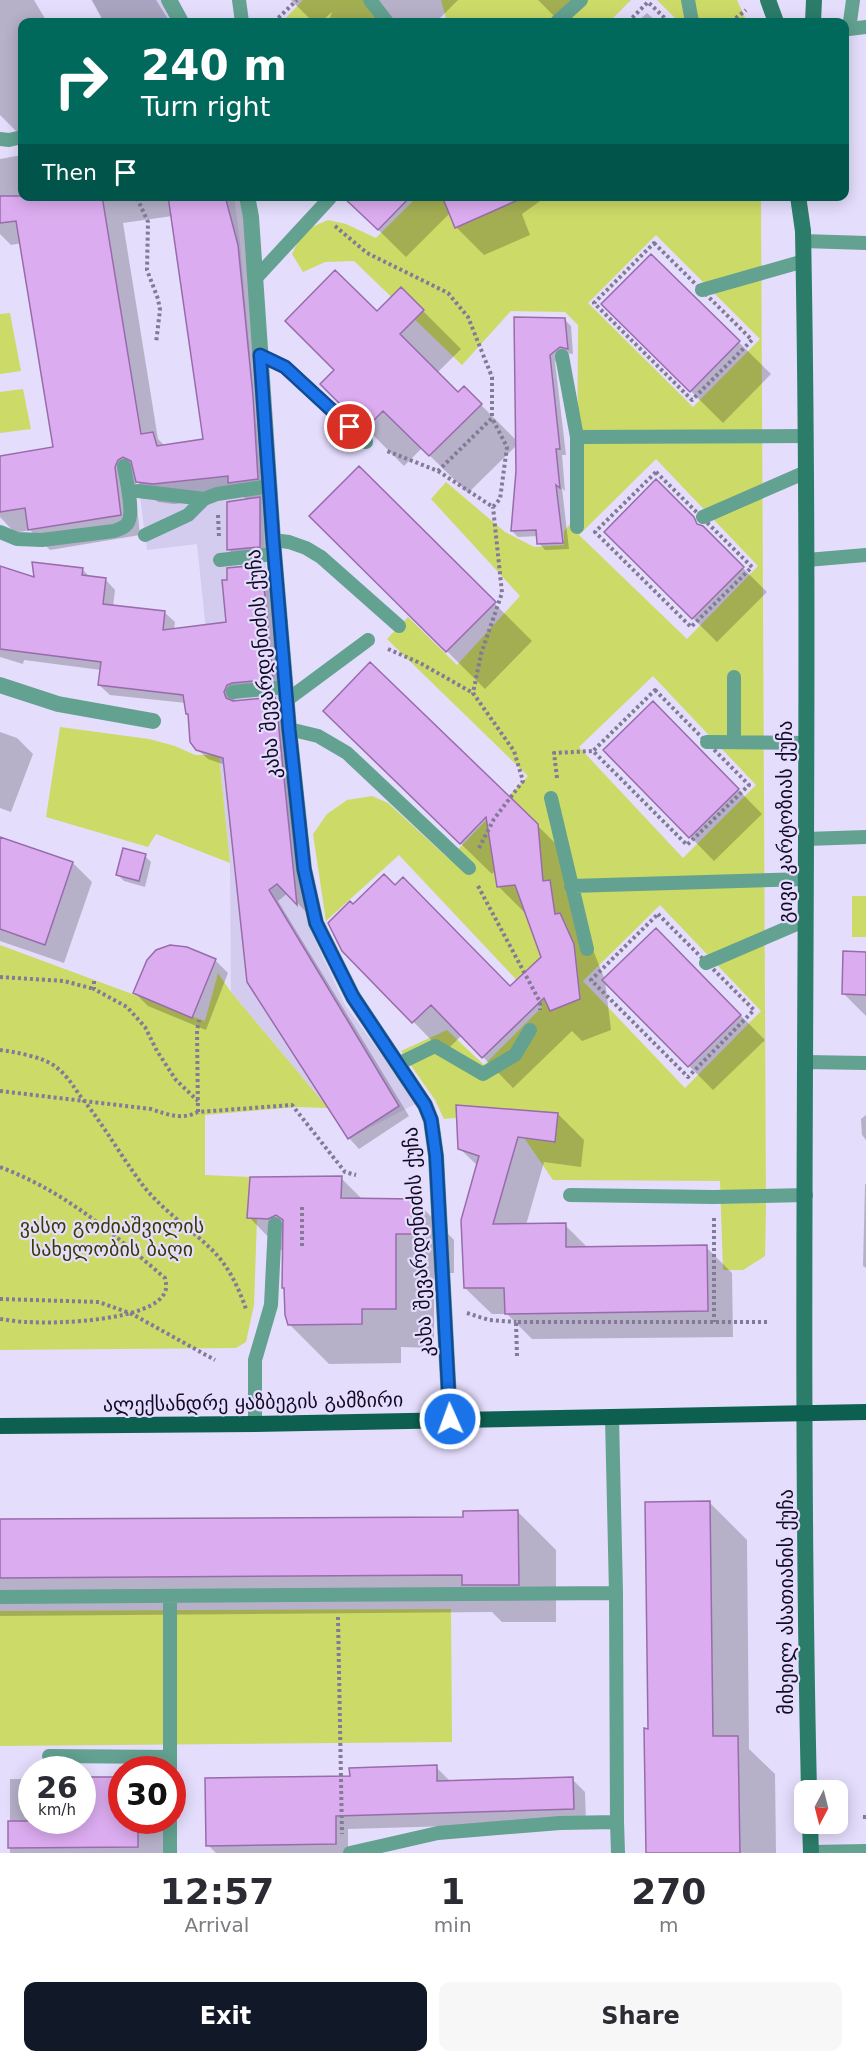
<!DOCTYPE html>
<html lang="en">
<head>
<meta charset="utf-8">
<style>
  body { margin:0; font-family:"DejaVu Sans","Noto Sans Georgian",sans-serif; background:#f7f7f7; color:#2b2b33; height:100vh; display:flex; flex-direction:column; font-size:22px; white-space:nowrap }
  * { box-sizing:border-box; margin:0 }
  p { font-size:20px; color:#7c7c81 }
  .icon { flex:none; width:33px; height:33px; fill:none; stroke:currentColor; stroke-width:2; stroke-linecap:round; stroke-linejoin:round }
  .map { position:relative; height:1853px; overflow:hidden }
  .panel { display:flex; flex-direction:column; background:#fff; flex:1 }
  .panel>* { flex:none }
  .banner { position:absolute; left:18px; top:18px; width:831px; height:183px; border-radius:12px; box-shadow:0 3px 15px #0003; background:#00695c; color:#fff; overflow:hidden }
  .needle { width:39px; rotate:187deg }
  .tools { position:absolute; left:794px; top:1780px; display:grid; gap:12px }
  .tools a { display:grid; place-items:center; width:54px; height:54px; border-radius:12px; background:#fff; box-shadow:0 3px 15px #0003; font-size:30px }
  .speed { position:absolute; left:18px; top:1756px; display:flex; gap:12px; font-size:30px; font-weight:700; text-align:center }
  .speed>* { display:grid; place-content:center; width:78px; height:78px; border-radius:50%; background:#fff; box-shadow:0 3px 15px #0003; line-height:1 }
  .speed small { font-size:15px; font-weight:400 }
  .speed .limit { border:9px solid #d22; background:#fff; color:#111 }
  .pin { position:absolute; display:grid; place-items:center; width:51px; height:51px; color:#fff; margin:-26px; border:3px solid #fff; border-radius:50%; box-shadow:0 2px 6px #0007 }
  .me { position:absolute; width:66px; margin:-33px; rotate:358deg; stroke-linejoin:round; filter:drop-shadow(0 0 4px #0008) }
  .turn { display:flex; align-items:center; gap:21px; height:126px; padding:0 24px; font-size:27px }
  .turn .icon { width:78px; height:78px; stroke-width:2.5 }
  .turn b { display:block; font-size:42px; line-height:51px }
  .then { display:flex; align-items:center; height:57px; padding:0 24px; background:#0003; gap:12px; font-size:22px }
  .eta { display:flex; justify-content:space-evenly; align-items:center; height:102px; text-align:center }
  .eta b { font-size:36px; font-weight:800; line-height:42px }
  .cta { display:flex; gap:12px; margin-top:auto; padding:12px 24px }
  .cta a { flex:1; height:69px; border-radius:12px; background:#111827; color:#fff; font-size:24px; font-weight:800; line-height:69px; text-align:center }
  .cta a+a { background:#f7f7f7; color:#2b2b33 }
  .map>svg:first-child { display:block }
  .built { fill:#d3ccee }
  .green { fill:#ccda68; fill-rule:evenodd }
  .shadow { fill:#0003; fill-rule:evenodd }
  .building { fill:#dcacf0; stroke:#986cab; stroke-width:1.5 }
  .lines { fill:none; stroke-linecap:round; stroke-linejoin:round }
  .path { stroke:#827a97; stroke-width:4; stroke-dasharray:3 3; stroke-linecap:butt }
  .service { stroke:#63a191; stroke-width:14 }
  .minor { stroke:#63a191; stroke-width:16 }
  .secondary { stroke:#2b7d6a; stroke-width:16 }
  .primary { stroke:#0d6050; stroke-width:16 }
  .route-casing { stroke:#114b97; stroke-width:15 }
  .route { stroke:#1a73e8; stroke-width:10 }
  .labels { text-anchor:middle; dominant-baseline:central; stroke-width:4.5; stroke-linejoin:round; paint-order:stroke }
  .street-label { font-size:20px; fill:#130a25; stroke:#e4ddfc }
  .park-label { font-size:20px; fill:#373c05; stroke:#e4ddfc }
</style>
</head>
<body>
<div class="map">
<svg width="866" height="1853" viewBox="0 0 866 1853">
  <rect width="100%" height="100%" fill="#e4ddfc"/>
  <!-- built -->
  <path class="built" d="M91 0H163L175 22H103Z
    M168 197H234L240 242 260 468 265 555 296 864 301 894 310 929 345 1005 417 1103 348 1139 328 1108 231 992 230 863 197 544 147 550 132 435 153 432 157 446 203 439Z"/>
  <!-- green -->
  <path class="green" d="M303 0H375L395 22H282Z
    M441 0H631L609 22H447Z
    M657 0H737L747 22H679Z
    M417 197H761L766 1209 765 1256 743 1270H723L720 1181 553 1180 507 1113 444 1119 435 1100 401 1051 447 1030 484 1065 542 1007 399 855 326 921 313 834 327 814 347 800 372 796 388 803 449 859 528 776 387 639 408 617 457 665 520 596 431 499 446 482 505 532 534 547 564 545V531L577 517 578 325 565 312 511 311 462 365 354 261 325 262 303 272 292 254 303 231 328 220 346 224 376 238ZM656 235 760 339 693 407 588 303ZM656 459 758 566 687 639 579 535ZM653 676 756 785 683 858 579 747ZM660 905 761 1011 685 1088 583 981Z
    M10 313 21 371 0 374V314Z
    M23 389 31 429 0 433V392Z
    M60 727 149 739 175 746 195 755H219L230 863 156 834 148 847 46 817Z
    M852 896H866V937H852Z
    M0 945 205 1021 218 973 231 992 328 1108 296 1107 205 1115V1175L250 1177 247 1217 257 1218 254 1305 246 1342 236 1348 0 1350Z
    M451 1609 452 1742 0 1746V1611Z"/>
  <!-- shadow -->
  <path class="shadow" d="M0 0H34L47 22H22V131L18 133 0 115Z
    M92 0H156L170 22H104Z
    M291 0H458L440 18 444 22H397L396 19 391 22H333L330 18 332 12 321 22H313Z
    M538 0H571L554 16Z
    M647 13 657 22H637Z
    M22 155V196H239L258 266 278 499 262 501 272 511V559L242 563 229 550 247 500 243 496 174 504 158 502 137 481 135 488 140 535 50 550 30 530 15 533 0 517V457L55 448 22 243 11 245 0 234V159ZM172 216 205 440 165 446 158 439 123 223Z
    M344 196H547L522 214 530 235 484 255 456 227 450 213 406 257Z
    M651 256 771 374 723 423 603 304Z
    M401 289 461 349 437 373 458 394 464 388 517 441 515 318 564 319 571 326 573 354 567 353 555 362 566 455H562L565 491 562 488 569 549 545 550 539 543 538 536 518 537 512 531 517 471V445L468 493 422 448 404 466 322 384 336 370 377 314Z
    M359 468 532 641 485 689 311 516Z
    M656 482 767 592 717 642 606 532Z
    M259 566 269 576 283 689 237 695 234 702 274 699 285 709 306 912 288 893 278 901 409 1116 359 1149 349 1138 248 982 225 765 208 759 197 749 186 703 110 695 99 685 101 670 24 660 23 664 0 657V568L36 579 82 569 91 578 105 579 115 590 113 606 164 612 175 622 174 630 228 623Z
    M653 703 762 814 714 861 605 750Z
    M0 732 17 738 33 754 11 812 0 808Z
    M356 742 537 825 568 856 591 945 605 980 656 930 765 1040 713 1090 605 981 611 1030 582 1041 572 1031 513 1088 462 1035 444 1053 343 950 353 906 510 988 543 957 527 915 498 886 496 870 492 874Z
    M0 838 73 863 92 882 64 963 0 941Z
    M145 856 151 862 145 887 124 881 118 875Z
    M866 954V1016L843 993Z
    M215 960 228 973 206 1030 148 1006 134 992Z
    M558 1114 584 1140 581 1167 544 1162 526 1225H565L588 1248 706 1247 732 1273 733 1337 532 1339 507 1314H492L465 1288 478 1166 459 1148Z
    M866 1115V1140L862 1135 861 1119Z
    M341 1178 363 1200H415L454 1240V1273H434V1348L401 1347V1363L329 1364 289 1324 284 1253 249 1217Z
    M865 1184H866V1268L863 1266Z
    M710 1503 747 1540 749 1749 775 1774 776 1853H647L650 1731Z
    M518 1512 556 1550V1622H502L492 1612 0 1616V1521L465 1518Z
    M436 1767 449 1780V1782L572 1779 585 1792 586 1822 348 1829V1853H216L208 1845 351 1777Z
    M10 1779H32V1821H172V1814L174 1853H10Z"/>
  <!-- building -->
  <path class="building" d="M0 196H102L141 434 153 432 157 446 203 439 168 196H225L238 245 253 396 258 479 228 483V476L153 484 136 482 131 461 123 457 118 460 115 467 121 515 28 530 25 508 0 512V456L53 447 16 221 0 223Z
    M342 196H411L378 230Z
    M442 196H527L455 228Z
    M651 254 740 341 690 392 601 304Z
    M335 270 377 311 401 287 424 310 400 334 458 392 464 386 482 404 429 456 383 411 365 429 320 384 334 370 285 321Z
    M514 317 565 318 568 349 560 347 550 355 560 449H556L560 488 556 485 563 543 537 544 536 530 511 531 516 471Z
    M359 466 496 602 446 652 309 516Z
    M656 479 694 517 697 524 703 526 744 567 692 619 604 532Z
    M260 497V547L227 550V502Z
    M32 562 83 568 82 575 106 578 103 604 165 611 163 630 226 622 222 580H227V568L260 565V577L263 576 273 679 232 683 227 685 224 692 226 698 233 701 275 697 276 700 297 905 277 884 269 890 399 1106 348 1139 247 982 223 758 196 750 190 742 188 714H186L183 695 98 685 101 662 0 649V566L34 577Z
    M370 662 538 824 543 881 550 880 555 914 560 913 574 944 580 999 550 1011 544 998 482 1058 431 1005 412 1023 342 951 328 923 350 901 353 904 384 874 395 885 403 877 510 986 541 957 515 885 497 887 486 817 460 844 323 711Z
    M653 701 739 789 689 838 603 750Z
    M0 837 73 862 45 945 0 929Z
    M123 848 146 854 139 881 116 875Z
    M656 928 741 1015 688 1067 602 980Z
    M170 945 187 947 216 959 192 1018 133 993 147 960 156 950Z
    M843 951 866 952V995L842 994Z
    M456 1105 558 1113 555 1142 518 1137 493 1224 566 1223V1247L707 1245 708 1311 505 1314 504 1288H464L461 1220 479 1156 458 1149Z
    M342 1176 341 1198 415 1199V1234H396V1309H362V1324L288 1325 285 1315 284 1288H282L283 1220 276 1215 268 1219 247 1218 250 1177Z
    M710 1501 713 1736H738L740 1853H646L644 1728 648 1729 645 1502Z
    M518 1510 519 1585H462V1575L0 1578V1519L463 1517V1511Z
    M437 1765V1781L573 1777 574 1809 336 1816V1844L206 1846 205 1778 350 1776 349 1768Z
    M82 1777H122V1821H138V1847L8 1848V1821H82Z"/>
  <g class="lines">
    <!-- path -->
    <path class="path" d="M274 22 297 0
      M628 22 648 2 669 22
      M731 22 746 10
      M137 198 148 222 147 270 158 299 160 310 156 343
      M335 226 367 253 448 293 468 317 492 377V418L438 471 387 451
      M654 243 752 340 692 400 594 303Z
      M438 471 493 507 500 499 507 447 492 418
      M656 472 752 567 691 627 595 532Z
      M218 515 219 538
      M388 649 420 663 473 693
      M655 690 749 785 687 845 593 751Z
      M557 778 554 753 593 751
      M479 848 494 819 523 781 514 751 473 693 481 654 502 593 493 507
      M478 886 540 1002V1010
      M658 914 754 1010 688 1077 591 980Z
      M0 977 64 981 94 989
      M94 981V989L127 1007 145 1027 157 1051 176 1080 198 1101
      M0 1050C15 1052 44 1057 56 1067 71 1079 74 1089 85 1102 107 1130 124 1161 145 1188 164 1211 188 1227 209 1247 227 1263 238 1286 246 1309
      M0 1091 151 1109C169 1115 181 1120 198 1112L292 1105 345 1172 356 1175
      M198 1112 197 1031 199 1020
      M0 1167C66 1192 112 1233 165 1278 166 1283 167 1287 165 1292 153 1321 56 1324 28 1322 19 1322 9 1320 0 1319
      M302 1207V1249
      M714 1218V1322
      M0 1299 99 1302 132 1314 215 1360
      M467 1313 489 1320 516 1322
      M517 1356 516 1322H767
      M338 1617 342 1834
      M863 1817H866"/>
    <!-- service -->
    <path class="service" d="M239 0 242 22
      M370 0 387 22
      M688 0 692 22
      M557 22 581 0
      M849 29 866 27
      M844 30 849 29 853 0
      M0 139 9 140 22 137
      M803 241 866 243
      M255 279 329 199 327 196
      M702 290 804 261
      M260 355 285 367 366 442
      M562 356 577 437 806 436
      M138 491 204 499 217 494 270 486
      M703 517 806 472
      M577 527V437
      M0 532 17 539 42 540 114 531C119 529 124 528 127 524 135 515 126 478 124 466
      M145 535 188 515 204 499
      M273 540 289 542 306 548 321 557 399 626
      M220 560 274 554
      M807 560 866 555
      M734 677V742
      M233 692 286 687
      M287 700 368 640
      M289 729 318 736 347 753 469 868
      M707 742 806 743
      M551 798 587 949
      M806 839 866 837
      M571 886 806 879
      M706 963 806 920
      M806 1062 866 1063
      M398 1064 435 1046 483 1074 515 1055 530 1030
      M570 1195 714 1197 806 1195
      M255 1424V1360L271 1305 275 1224
      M0 1597 616 1593
      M49 1756 170 1757
      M170 1770V1596
      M617 1822 618 1853
      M811 1852 866 1851
      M170 1853V1821
      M350 1853 438 1833 560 1823 617 1822 616 1593 612 1417"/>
    <!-- minor -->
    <path class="minor" d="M169 0 181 22
      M247 196 251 217 273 540 289 729 304 869 316 923 353 997 425 1105 431 1120 436 1156 450 1419
      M0 685 58 704 153 721"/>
    <!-- secondary -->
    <path class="secondary" d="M768 0 776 22
      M813 22 814 0
      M798 196 803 231C813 751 797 1271 809 1791
      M810 1824 811 1853"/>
    <!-- primary -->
    <path class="primary" d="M0 1426 255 1424 866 1412"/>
  </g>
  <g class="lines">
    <!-- route casing -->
    <g class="route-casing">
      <path id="route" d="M350 427 285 367 260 355 273 540 289 729 304 869 316 923 353 997 425 1105 431 1120 436 1156 450 1419"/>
    </g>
    <!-- route -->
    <use href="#route" class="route"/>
  </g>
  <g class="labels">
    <!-- street labels -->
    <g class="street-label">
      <text transform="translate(263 664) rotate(-95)">კახა შევარდენიძის ქუჩა</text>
      <text transform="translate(785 822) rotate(-90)">გივი კარტოზიას ქუჩა</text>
      <text transform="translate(418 1242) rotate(-94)">კახა შევარდენიძის ქუჩა</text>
      <text transform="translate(253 1402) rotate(-1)">ალექსანდრე ყაზბეგის გამზირი</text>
      <text transform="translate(786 1602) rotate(-90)">მიხეილ ასათიანის ქუჩა</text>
    </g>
    <!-- park labels -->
    <g class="park-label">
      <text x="112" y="1226">ვასო გოძიაშვილის<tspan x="112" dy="23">სახელობის ბაღი</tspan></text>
    </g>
  </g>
</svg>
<div class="tools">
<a><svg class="needle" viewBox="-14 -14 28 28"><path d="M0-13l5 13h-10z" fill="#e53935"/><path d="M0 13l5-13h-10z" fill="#7c7c81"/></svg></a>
</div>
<div class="speed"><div>26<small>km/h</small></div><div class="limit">30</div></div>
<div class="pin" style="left:350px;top:427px;background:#d93025"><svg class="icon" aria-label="arrive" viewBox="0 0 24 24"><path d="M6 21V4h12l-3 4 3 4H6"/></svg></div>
<svg class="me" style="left:450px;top:1419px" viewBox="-20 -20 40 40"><circle r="17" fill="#1a73e8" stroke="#fff" stroke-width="3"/><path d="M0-11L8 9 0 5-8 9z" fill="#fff"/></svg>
<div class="banner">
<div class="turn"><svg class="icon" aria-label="right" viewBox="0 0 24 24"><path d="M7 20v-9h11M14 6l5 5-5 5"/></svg><div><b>240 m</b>Turn right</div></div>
<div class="then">Then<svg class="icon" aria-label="arrive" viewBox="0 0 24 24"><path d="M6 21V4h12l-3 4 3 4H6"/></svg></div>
</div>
</div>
<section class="panel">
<div class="eta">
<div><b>12:57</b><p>Arrival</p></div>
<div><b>1</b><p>min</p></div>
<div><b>270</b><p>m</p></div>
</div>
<div class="cta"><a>Exit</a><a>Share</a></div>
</section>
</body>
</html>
